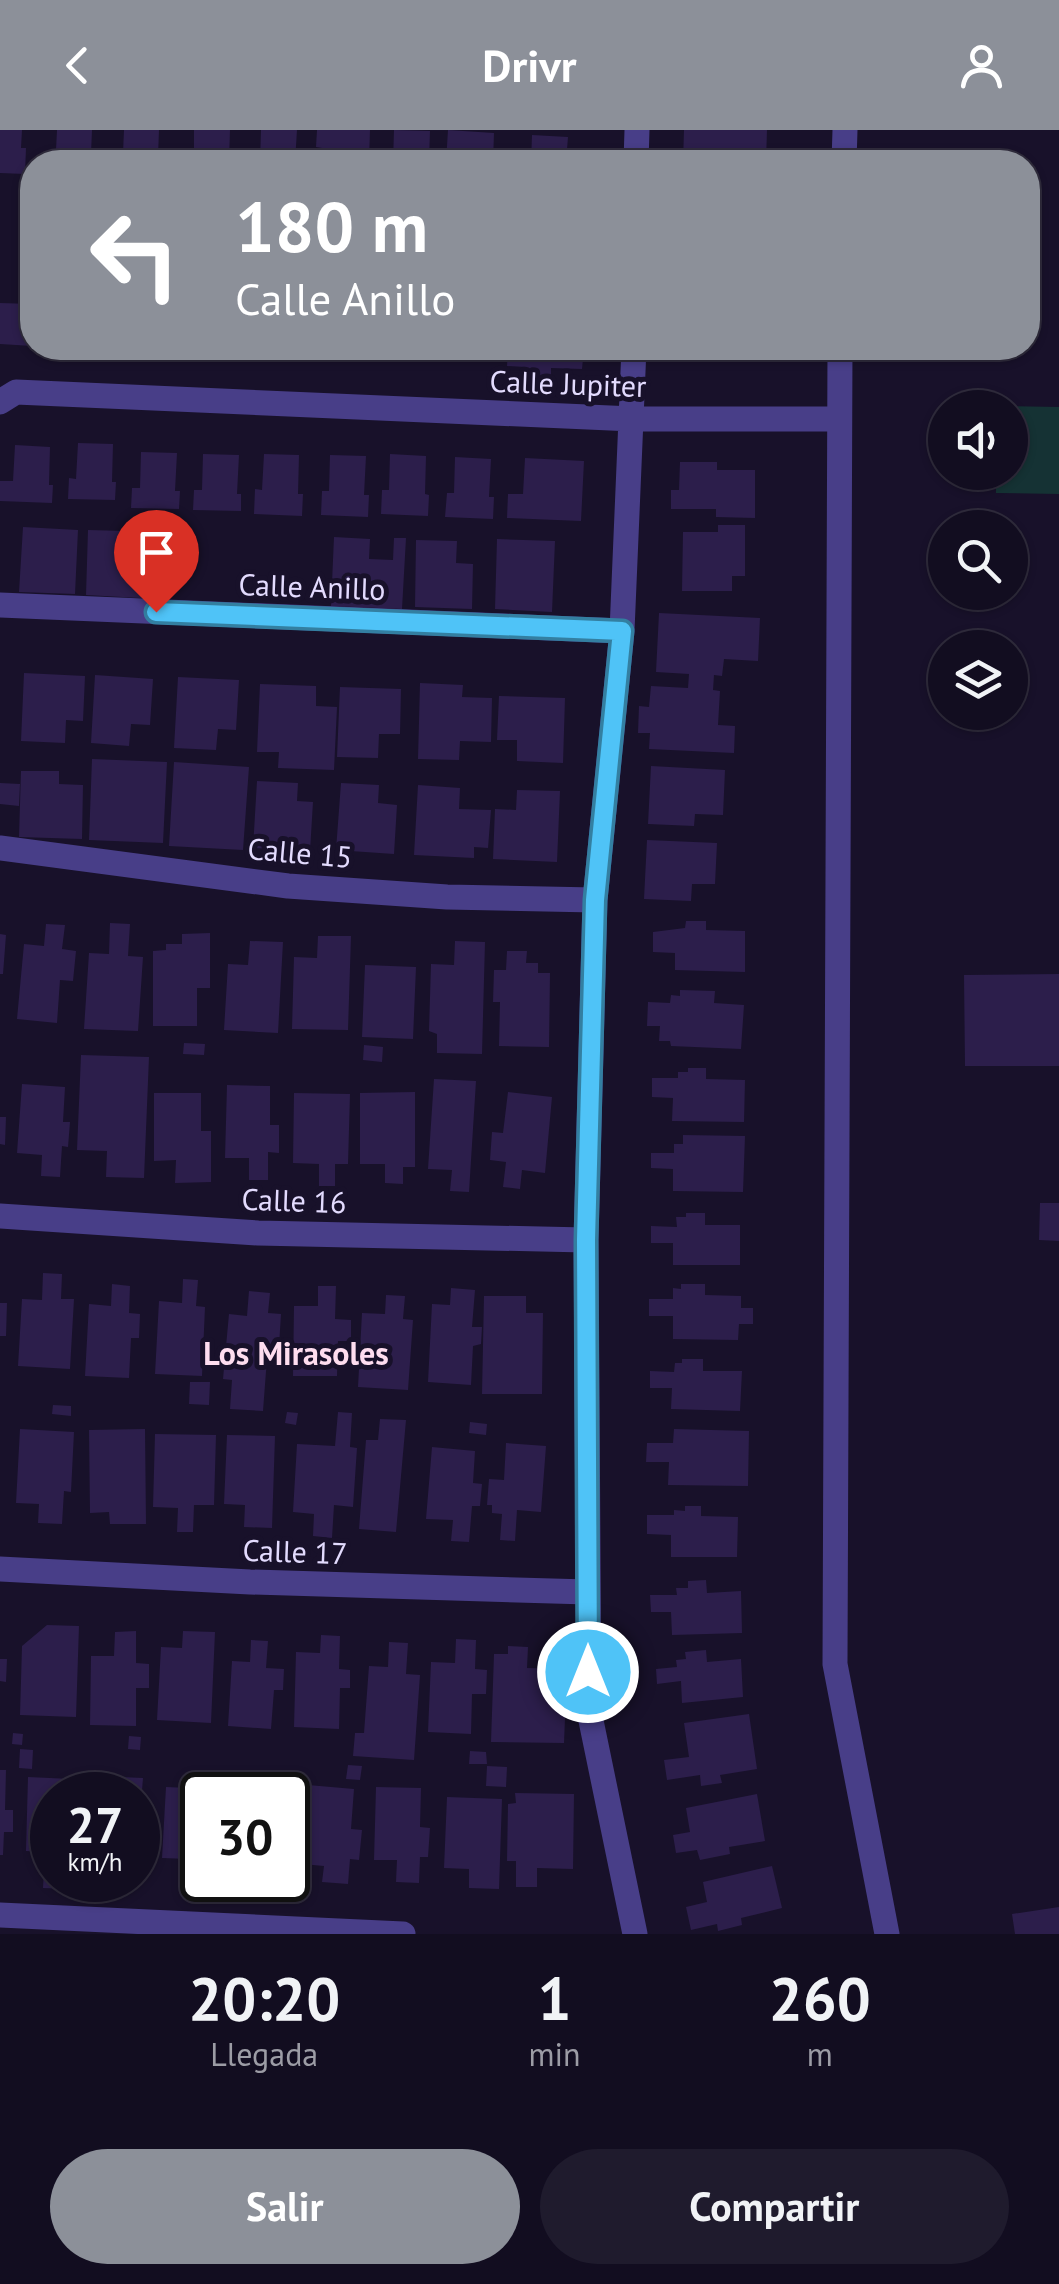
<!DOCTYPE html>
<html lang="es">
<head>
<meta charset="utf-8">
<style>
  body { margin:0; font-family:"PT Sans",sans-serif; background:#1f1b2d; color:#f1f3f6; height:100vh; display:flex; flex-direction:column; font-size:38px; white-space:nowrap }
  * { box-sizing:border-box; margin:0 }
  p { font-size:32px; color:#9c9ca5 }
  .icon { flex:none; width:55px; height:55px; fill:none; stroke:currentColor; stroke-width:2; stroke-linecap:round; stroke-linejoin:round }
  .map { position:relative; height:1804px; overflow:hidden }
  .sheet { display:flex; flex-direction:column; background:#120d20; flex:1 }
  .sheet>* { flex:none }
  .top-card { position:absolute; left:20px; top:20px; width:1020px; height:210px; border-radius:40px; box-shadow:0 2px 8px #0004,0 0 0 2px #312d3e; background:#8c9099; color:#fff; overflow:hidden }
  .controls { position:absolute; left:928px; top:260px; display:grid; gap:20px }
  .controls a { display:grid; place-items:center; width:100px; height:100px; border-radius:50%; background:#120d20; box-shadow:0 2px 8px #0004,0 0 0 2px #312d3e; font-size:50px }
  .speed { position:absolute; left:30px; top:1642px; display:flex; gap:20px; font-size:50px; font-weight:700; text-align:center }
  .speed>* { display:grid; place-content:center; width:130px; height:130px; border-radius:50%; background:#120d20; box-shadow:0 2px 8px #0004,0 0 0 2px #312d3e; line-height:1 }
  .speed small { font-size:25px; font-weight:400 }
  .speed .limit { border:5px solid #111; border-radius:15px; background:#fff; color:#111 }
  .pin { position:absolute; display:grid; place-items:center; width:85px; height:85px; color:#fff; margin:-102px -42px; border-radius:50% 50% 50% 0; rotate:-45deg; box-shadow:0 0 10px #0007 }
  .pin .icon { rotate:45deg }
  .me { position:absolute; width:110px; margin:-55px; rotate:0deg; stroke-linejoin:round; filter:drop-shadow(0 0 8px #0008) }
  .turn { display:flex; align-items:center; gap:35px; height:210px; padding:0 50px; font-size:45px }
  .turn .icon { width:130px; height:130px; stroke-width:2.5 }
  .turn b { display:block; font-size:70px; line-height:85px }
  .eta { display:flex; justify-content:space-evenly; align-items:center; height:170px; text-align:center }
  .eta b { font-size:60px; font-weight:600; line-height:70px }
  .action { display:flex; gap:20px; margin-top:auto; padding:20px 50px }
  .action a { flex:1; height:115px; border-radius:60px; background:#8c9099; color:#fff; font-size:40px; font-weight:600; line-height:115px; text-align:center }
  .action a+a { background:#1f1b2d; color:#f1f3f6 }
  header { display:flex; justify-content:space-between; align-items:center; height:130px; padding:0 50px; background:#8c9099; color:#fff; font-size:45px; font-weight:600 }
  .map>svg:first-child { display:block }
  .green { fill:#153234 }
  .building { fill:#2c1e4b }
  .lines { fill:none; stroke-linecap:round; stroke-linejoin:round }
  .minor { stroke:#483e88; stroke-width:25 }
  .route-casing { stroke:#337fa1; stroke-width:25 }
  .route { stroke:#4fc3f7; stroke-width:18 }
  .labels { text-anchor:middle; dominant-baseline:central; stroke-width:10; stroke-linejoin:round; paint-order:stroke }
  .street-label { font-size:30px; fill:#e3dbfe; stroke:#18112a }
  .neighbourhood-label { font-size:32px; font-weight:bold; fill:#feddef; stroke:#18112a }
</style>
</head>
<body>
<header><svg class="icon" aria-label="back" viewBox="0 0 24 24"><path d="M15 5l-7 7 7 7"/></svg>Drivr<svg class="icon" aria-label="person" viewBox="0 0 24 24"><circle cx="12" cy="8" r="4"/><path d="M4 21q1-7 8-7t8 7"/></svg></header>
<div class="map">
<svg width="1059" height="1804" viewBox="0 0 1059 1804">
  <rect width="100%" height="100%" fill="#18112a"/>
  <!-- green -->
  <path class="green" d="M997 276 1059 277V364L996 363V343L1010 342V278Z"/>
  <!-- building -->
  <path class="building" d="M0 0H22L21 18H26L25 44 0 43Z
    M57 0H92L91 24H96L95 32H48L49 20H56Z
    M124 0H159L158 27 163 28V32H115L116 23H123Z
    M194 0H230L229 32H186V26H194Z
    M261 0H297L295 32H260Z
    M317 0H370L369 32H321L322 18 316 17Z
    M394 0 430 1 429 32H393Z
    M448 0 494 3 493 32H446Z
    M684 0H767L766 32H683Z
    M532 5 568 7 566 32H531Z
    M0 173 32 174V216L0 214Z
    M245 218H308V226L245 224Z
    M321 218H357V223L320 222Z
    M386 218H423L422 230 386 229Z
    M454 218H487V226L454 225Z
    M508 218H584L582 239 551 238V246L526 245V237L507 236Z
    M717 218H746V228H717Z
    M78 313 113 314 112 352H116L115 370 68 369 69 348 76 349Z
    M15 315 50 317 49 355H53L52 373 0 371V351H13Z
    M141 322 177 323 175 361H180L179 379 131 378 132 358H140Z
    M203 324 239 325 237 364H241V381L193 380 194 360H202Z
    M264 324 299 325 298 364H303L302 386 254 384 255 359 262 360Z
    M390 324 426 326 425 364 429 365 428 386 381 384 382 360H389Z
    M330 325 366 326 364 365H369L368 387 321 385 322 361H329Z
    M455 327 491 329 489 367H494L493 389 445 387 447 363H454Z
    M525 328 584 331 581 391 507 388 508 364H523Z
    M680 332H717V340H755V388L716 387V379H671V360H679Z
    M718 395H745V446H732V461H682L683 402H718Z
    M23 397 78 400 75 464 19 462Z
    M88 400 162 402 158 469 86 465Z
    M334 407 370 409 369 429 393 430 394 408H406L402 479 331 476Z
    M497 409 555 411 552 482 495 479Z
    M416 410 457 411 456 433 473 434 472 479 415 477Z
    M659 483 760 488 758 531 724 529 722 546 714 545 713 560 720 561 718 595 735 596 734 623 649 619 650 603H638L639 576 649 577 651 556 688 558 689 544 656 542Z
    M24 543 85 546 83 591 66 590 65 613 21 611Z
    M95 545 153 549 150 595 131 594 129 616 91 613Z
    M178 547 239 550 236 600 218 599 216 620 174 618Z
    M420 553 463 555 462 567 492 568 491 612 460 611 459 630 418 629Z
    M260 554 316 556V576L337 577 334 640 278 638 279 622H257Z
    M340 557 401 559 400 604H379L378 628 337 627Z
    M499 566 565 568 563 633 517 631V610H497Z
    M92 629 167 632 163 713 89 710Z
    M174 632 249 637 243 720 169 716Z
    M651 636 725 640 723 685 695 684 694 696 648 694Z
    M21 641H59V654L83 655 82 709 19 707Z
    M257 651 298 653 297 671 313 672 310 721 253 718Z
    M0 653 20 654 19 676 0 674Z
    M341 653 379 655 378 673 397 675 394 724 336 720Z
    M418 655 460 658 459 679 491 680 488 718 474 717V728L414 725Z
    M517 660 560 661 557 732 493 729 495 679 516 680Z
    M647 710 717 713 715 754H692L691 771 644 769Z
    M686 791H706V800L745 801V842L675 840V823L653 822V802L685 798Z
    M110 793 130 794 128 826 143 827 138 901 84 899 89 823 109 824Z
    M46 794 65 795 62 819 76 821 73 851 60 850 57 893 17 889 24 814 44 816Z
    M210 803V858H197V896H153V821L166 820V814H182V804Z
    M0 804 6 805 3 844H0Z
    M318 806H351L348 900 292 899 294 827 317 828Z
    M250 811 283 812 278 903 224 900 228 834 248 835Z
    M455 811 485 812 482 924 437 923V904L429 901 431 834 454 835Z
    M507 821H527L526 833H538V843H550L549 917 499 916 500 872H493L494 840H506Z
    M365 835 416 837 413 909 362 907Z
    M1059 844V936H965L964 845Z
    M680 860 715 861 714 873 744 875 741 919 671 916 670 911H659L660 896H647L648 872 670 873 671 865 680 866Z
    M184 913 205 914 204 925 183 924Z
    M364 915 383 917 382 932 363 930Z
    M81 925 149 927 144 1048 106 1047 107 1021 77 1020Z
    M688 938H706V949L745 950 744 992 672 991 673 968 652 967V948H678V942H688Z
    M434 949 476 951 469 1062 450 1061 452 1040 428 1039Z
    M22 954 65 957 63 992H70L68 1017 62 1016 60 1047 41 1046 42 1025 17 1023Z
    M227 955 270 956V995H279V1023L268 1022V1050H249V1028H225Z
    M415 962V1037H403V1054L385 1053V1034H360V963Z
    M508 962 552 967 545 1043 522 1040 520 1059 503 1057 506 1032 490 1030 492 1002 503 1003Z
    M154 963H201V1001H211V1052L175 1053 176 1030 154 1031Z
    M294 963 350 964 348 1034H335V1056H319V1034L293 1033Z
    M0 987H6L5 1015 0 1014Z
    M683 1005 745 1006 743 1062 673 1061V1039L651 1038V1023H674V1014H683Z
    M1040 1073H1059V1111L1039 1110Z
    M686 1083H705V1095H740V1135H673V1113H651V1096L677 1097 676 1087H686Z
    M43 1143 62 1144 61 1169H74L70 1239 18 1236 22 1169 42 1170Z
    M183 1149 198 1150 196 1176 205 1177 202 1246 155 1244 159 1171 182 1173Z
    M112 1154 130 1156 129 1183 140 1184 139 1208H131L129 1248 85 1246 89 1174 111 1176Z
    M681 1154H705V1165L741 1166V1178H753V1194H739L738 1210 673 1209V1186H649V1169H673V1158L681 1159Z
    M318 1156H336L335 1189 351 1190V1211H338L337 1246H293L294 1176H318Z
    M451 1158 475 1160 472 1197H482L481 1214 473 1216 471 1255 428 1252 432 1174 450 1175Z
    M249 1161 270 1163 268 1183 281 1184 279 1216 268 1215 263 1281 230 1279 232 1250 223 1249 229 1184 247 1186Z
    M386 1165 405 1166 403 1189 413 1190 408 1260 358 1257 362 1183 385 1184Z
    M484 1166H526V1183H543L542 1264H482Z
    M0 1173H7L6 1206H0Z
    M682 1229H703V1241H742L740 1281 671 1279 672 1258H650V1241L674 1242 675 1233H682Z
    M190 1252H210L209 1275 189 1274Z
    M53 1275 71 1276V1286L52 1284Z
    M287 1282 298 1283 296 1295 285 1293Z
    M338 1282 352 1283 350 1317 357 1318 353 1377 334 1375 332 1408 313 1406 314 1384 293 1382 297 1314 335 1316Z
    M380 1289 406 1290 396 1402 359 1399 366 1310H378Z
    M470 1292 487 1294 486 1305 469 1303Z
    M20 1299 74 1302 71 1362 64 1361 62 1394 38 1393 39 1374 16 1373Z
    M145 1299 146 1394H110L109 1382 90 1383 89 1300Z
    M674 1299 749 1301 748 1356 668 1355 669 1332H646L647 1313H673Z
    M155 1304 216 1305 214 1375H194L193 1402H177L178 1378 153 1377Z
    M227 1305 275 1306 272 1398 244 1397 245 1375 224 1374Z
    M506 1313 546 1316 541 1382 517 1380 515 1411 500 1410 502 1384 492 1383V1375H487L489 1349 504 1350Z
    M432 1317 475 1321 473 1353 482 1354 480 1376H472L469 1412 451 1411 453 1390 426 1389Z
    M685 1376H701V1386L738 1387 737 1427H671V1405L647 1404V1385H674V1380L685 1381Z
    M706 1450 707 1463 741 1461 742 1503 672 1505 671 1482H651L650 1465H677L676 1458H688V1451Z
    M47 1495 79 1496 76 1587 20 1585 22 1516Z
    M136 1501V1533L149 1534V1558H136V1596L90 1595 91 1526H114L115 1502Z
    M183 1501 215 1502 211 1593 157 1590 161 1517 182 1518Z
    M321 1505 340 1506 339 1539 350 1540V1558H340L339 1599 294 1597 296 1522 320 1523Z
    M456 1509 476 1510 475 1539 487 1540 486 1564H472L471 1604 428 1602 431 1532 455 1533Z
    M251 1510 268 1511 266 1538 284 1539 283 1560H274L271 1599 228 1596 232 1531 250 1532Z
    M389 1512 408 1513 406 1544 420 1545 414 1630 353 1626 355 1603H364L369 1536 388 1537Z
    M508 1516 528 1517 527 1538 567 1539 564 1613 491 1612 494 1524H508Z
    M706 1520 707 1532 741 1529 743 1567 682 1573 681 1551 657 1554 656 1539 677 1537 676 1530 686 1529 685 1522Z
    M0 1529H7L6 1552 0 1551Z
    M749 1584 757 1639 720 1645 722 1653 701 1656 700 1645 667 1650 664 1630 689 1627 684 1593Z
    M13 1603 23 1604 22 1615 12 1614Z
    M129 1606 141 1607 140 1620 128 1619Z
    M20 1619 33 1620 32 1639 19 1638Z
    M470 1621 486 1622 487 1634H469Z
    M348 1635 362 1636 360 1650 346 1649Z
    M487 1636 507 1637 506 1657 486 1656Z
    M0 1640H6L5 1680H13V1702H4L3 1725H0Z
    M98 1646 143 1648 140 1686H138V1665H96Z
    M28 1647 71 1649V1665H52V1750H69L68 1759 43 1758 45 1722 26 1721Z
    M236 1650 281 1651V1665H236Z
    M308 1655 354 1659 351 1699 362 1700 359 1730 350 1729 348 1754 322 1752 324 1736 302 1734Z
    M166 1657 212 1659V1665H202V1745H188L189 1729 162 1728Z
    M376 1657 421 1658 420 1697 430 1698 428 1727H420L419 1753 396 1752 397 1730H374Z
    M515 1663 574 1664 573 1739 537 1738V1757H516V1731H507L508 1674 516 1673Z
    M757 1664 765 1711 729 1717 730 1724 700 1730 697 1720 676 1723 673 1705 690 1702 686 1678Z
    M447 1667 502 1669 499 1759 469 1758V1739L444 1738Z
    M138 1687 149 1688 148 1715H138Z
    M288 1690H293V1721H288Z
    M772 1736 782 1778 741 1788 742 1795 718 1801 717 1794 691 1800 686 1777 707 1772 703 1752Z
    M1059 1777V1804H1015L1012 1784Z"/>
  <g class="lines">
    <!-- minor -->
    <path class="minor" d="M636 32 637 0
      M844 32 845 0
      M634 218 622 501 595 770 586 1110 589 1581 635 1804
      M840 218 835 1534 887 1804
      M0 272 16 262 633 289H838
      M0 475 622 501
      M0 718 288 756 447 767 595 770
      M0 1086 258 1103 586 1110
      M0 1439 250 1452 588 1462
      M0 1785 403 1804"/>
  </g>
  <g class="lines">
    <!-- route casing -->
    <g class="route-casing">
      <path id="route" d="M156 482 622 501 595 770 586 1110 588 1542"/>
    </g>
    <!-- route -->
    <use href="#route" class="route"/>
  </g>
  <g class="labels">
    <!-- street labels -->
    <g class="street-label">
      <text transform="translate(568 253) rotate(2)">Calle Jupiter</text>
      <text transform="translate(312 456) rotate(2)">Calle Anillo</text>
      <text transform="translate(300 722) rotate(5)">Calle 15</text>
      <text transform="translate(294 1070) rotate(2)">Calle 16</text>
      <text transform="translate(295 1421) rotate(2)">Calle 17</text>
    </g>
    <!-- neighbourhood labels -->
    <g class="neighbourhood-label">
      <text x="296" y="1223">Los Mirasoles</text>
    </g>
  </g>
</svg>
<div class="controls">
<a><svg class="icon" aria-label="sound" viewBox="0 0 24 24"><path d="M4 9h4l5-4v14l-5-4H4zM17 9q2 3 0 6"/></svg></a>
<a><svg class="icon" aria-label="search" viewBox="0 0 24 24"><circle cx="10" cy="10" r="6"/><path d="M15 15l6 6"/></svg></a>
<a><svg class="icon" aria-label="layers" viewBox="0 0 24 24"><path d="M12 4l9 5-9 5-9-5zM3 14l9 5 9-5"/></svg></a>
</div>
<div class="speed"><div>27<small>km/h</small></div><div class="limit">30</div></div>
<div class="pin" style="left:156px;top:482px;background:#d93025"><svg class="icon" aria-label="arrive" viewBox="0 0 24 24"><path d="M6 21V4h12l-3 4 3 4H6"/></svg></div>
<svg class="me" style="left:588px;top:1542px" viewBox="-20 -20 40 40"><circle r="17" fill="#4fc3f7" stroke="#fff" stroke-width="3"/><path d="M0-11L8 9 0 5-8 9z" fill="#fff"/></svg>
<div class="top-card">
<div class="turn"><svg class="icon" aria-label="left" viewBox="0 0 24 24"><path d="M17 20v-9H6M10 6l-5 5 5 5"/></svg><div><b>180 m</b>Calle Anillo</div></div>
</div>
</div>
<section class="sheet">
<div class="eta">
<div><b>20:20</b><p>Llegada</p></div>
<div><b>1</b><p>min</p></div>
<div><b>260</b><p>m</p></div>
</div>
<div class="action"><a>Salir</a><a>Compartir</a></div>
</section>
</body>
</html>
